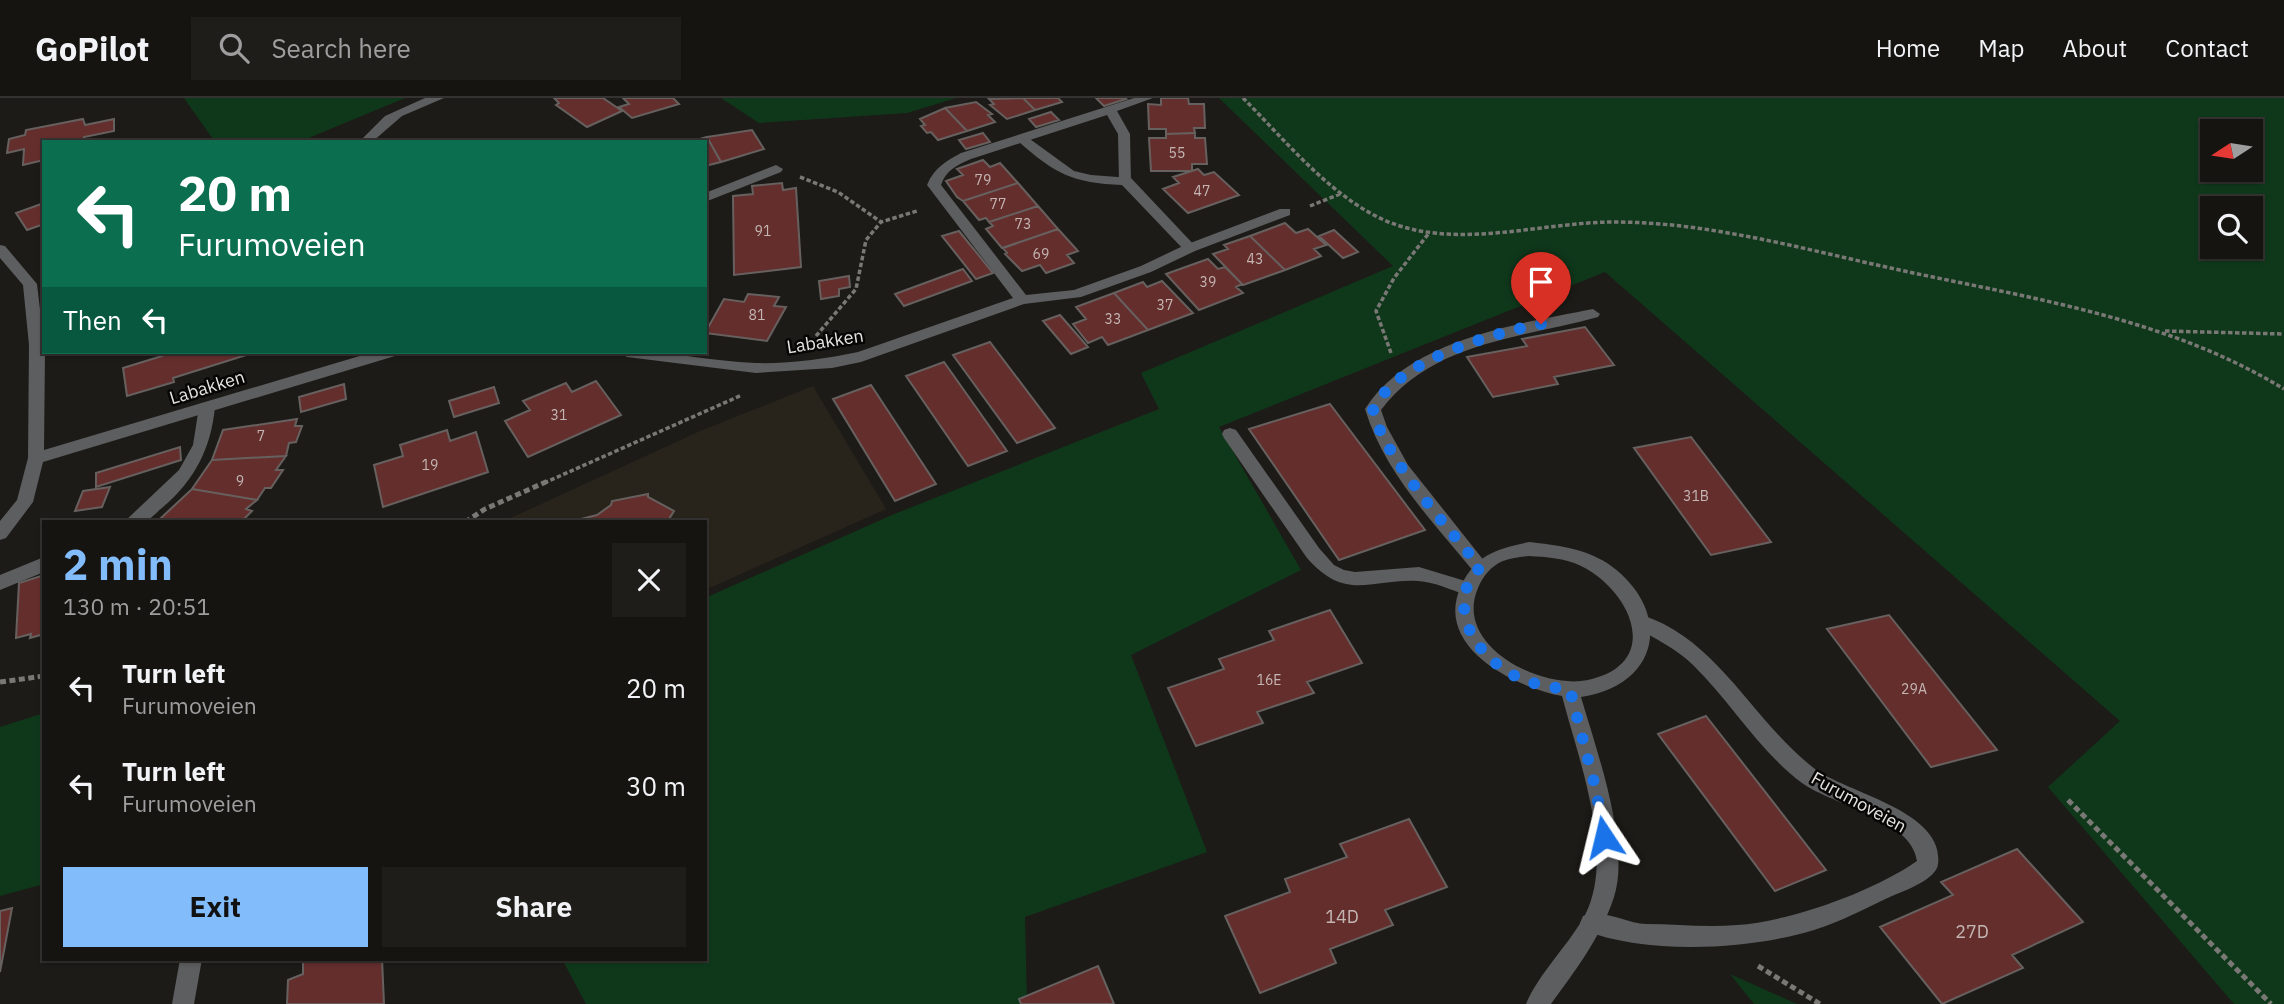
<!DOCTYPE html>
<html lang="en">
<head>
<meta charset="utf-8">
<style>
  body { margin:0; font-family:"IBM Plex Sans",sans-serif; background:#1f1d1a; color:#f1f3f6; height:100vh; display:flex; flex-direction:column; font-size:26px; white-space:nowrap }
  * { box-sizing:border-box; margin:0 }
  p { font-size:23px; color:#9e9e9f }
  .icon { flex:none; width:38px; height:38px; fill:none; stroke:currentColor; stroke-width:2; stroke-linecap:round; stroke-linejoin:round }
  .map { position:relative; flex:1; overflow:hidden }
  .side { position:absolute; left:42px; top:422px; width:665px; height:441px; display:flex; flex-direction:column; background:#161411; border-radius:0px; box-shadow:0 2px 5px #0004,0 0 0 2px #353331 }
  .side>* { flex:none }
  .hud { position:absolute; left:42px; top:42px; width:665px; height:214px; border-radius:0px; box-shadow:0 2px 5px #0004,0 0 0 2px #353331; background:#0b6e4f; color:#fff; overflow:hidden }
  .needle { width:46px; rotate:258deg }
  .fabs { position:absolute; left:2200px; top:21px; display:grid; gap:14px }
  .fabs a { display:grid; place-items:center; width:63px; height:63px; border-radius:0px; background:#161411; box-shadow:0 2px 5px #0004,0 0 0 2px #353331; font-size:35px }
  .pin { position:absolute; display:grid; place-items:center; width:60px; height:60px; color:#fff; margin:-72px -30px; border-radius:50% 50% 50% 0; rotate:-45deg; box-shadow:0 0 7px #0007 }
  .pin .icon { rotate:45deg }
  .me { position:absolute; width:77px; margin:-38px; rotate:350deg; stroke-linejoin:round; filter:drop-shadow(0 0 5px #0008) }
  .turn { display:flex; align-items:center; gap:24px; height:147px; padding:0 21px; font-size:32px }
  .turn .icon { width:91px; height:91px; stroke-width:2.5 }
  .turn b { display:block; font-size:49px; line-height:60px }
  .then { display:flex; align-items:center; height:66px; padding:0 21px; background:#0003; gap:14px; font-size:26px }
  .round { display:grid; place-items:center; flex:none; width:74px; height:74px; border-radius:0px; background:#1f1d1a }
  .overview { display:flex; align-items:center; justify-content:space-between; height:119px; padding:0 21px }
  h1 { font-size:42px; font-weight:700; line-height:52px; color:#83bcfb }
  .button { display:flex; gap:14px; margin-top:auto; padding:14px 21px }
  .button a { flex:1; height:80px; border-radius:0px; background:#83bcfb; color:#111; font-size:28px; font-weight:700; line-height:80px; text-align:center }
  .button a+a { background:#1f1d1a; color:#f1f3f6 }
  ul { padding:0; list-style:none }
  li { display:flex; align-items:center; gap:21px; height:98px; padding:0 21px }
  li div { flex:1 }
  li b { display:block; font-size:26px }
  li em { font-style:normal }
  header { display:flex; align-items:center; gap:42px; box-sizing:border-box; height:98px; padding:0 35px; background:#161411; border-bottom:2px solid #353331 }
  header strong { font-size:33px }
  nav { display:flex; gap:38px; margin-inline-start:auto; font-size:24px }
  .search { width:490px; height:63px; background:#1f1d1a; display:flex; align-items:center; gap:18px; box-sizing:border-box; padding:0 24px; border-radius:0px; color:#9e9e9f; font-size:26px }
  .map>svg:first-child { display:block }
  .built { fill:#29241b }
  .green { fill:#0f381b; fill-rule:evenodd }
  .building { fill:#642e2d; stroke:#66605f; stroke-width:2 }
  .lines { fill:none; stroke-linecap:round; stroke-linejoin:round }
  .path-far1 { stroke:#7a7875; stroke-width:3.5; stroke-dasharray:4.5 2.5; stroke-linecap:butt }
  .path { stroke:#7a7875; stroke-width:5; stroke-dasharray:6 3.5; stroke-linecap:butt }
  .service { fill:#5d5e60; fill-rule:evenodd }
  .minor { fill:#5d5e60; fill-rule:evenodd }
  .route { stroke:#1a73e8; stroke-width:12; stroke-dasharray:0 21.6 }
  .labels { text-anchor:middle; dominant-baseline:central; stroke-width:5; stroke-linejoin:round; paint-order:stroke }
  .number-label { font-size:14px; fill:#c4b6b3 }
  .street-label { font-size:18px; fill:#e4e3e0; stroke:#070605 }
  .near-number-label { font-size:18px; fill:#c4b6b3 }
</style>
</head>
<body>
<header>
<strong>GoPilot</strong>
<div class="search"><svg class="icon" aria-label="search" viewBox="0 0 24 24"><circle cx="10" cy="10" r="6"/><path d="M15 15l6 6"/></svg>Search here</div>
<nav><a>Home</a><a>Map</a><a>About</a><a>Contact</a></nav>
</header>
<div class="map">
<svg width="2284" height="906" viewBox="0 0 2284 906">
  <rect width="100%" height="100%" fill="#1d1b17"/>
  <!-- built -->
  <path class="built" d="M813 288 886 411 705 492V424H502L698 334Z"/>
  <!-- green -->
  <path class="green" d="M184 0H405L299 44H215Z
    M721 0H956L907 15 759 25Z
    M1219 0H2284V906H2234L2048 689 2120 623 1605 174 1219 329 1301 472 1131 557 1207 754 1025 819 1027 906H586L562 861H705V500L892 417 1159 311 1141 275 1393 168ZM2212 33H2250V72H2212ZM2212 110H2250V149H2212Z
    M44 615V786L0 798V629Z
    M1730 876 1797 906H1754Z"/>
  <!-- building -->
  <path class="building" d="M554 0H603L622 13 587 29 556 7 559 5Z
    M623 0H673L679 6 632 20 619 9 629 6Z
    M1023 0H1058L1062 4 1035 12Z
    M1023 0 1035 12 1007 21 990 7 994 6 989 1Z
    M1096 0H1124L1126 1 1104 8Z
    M1161 0H1188L1189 6H1204L1205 30H1194L1195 35 1166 36V31H1149L1148 6 1161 7Z
    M976 4 992 16 988 17 995 24 967 33 945 10Z
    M945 10 967 33 938 42 931 34 927 35 921 28 925 27 920 21Z
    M1051 14 1059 22 1036 29 1029 21Z
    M83 21 85 27 114 21V33L84 39V44H44V62L23 67 24 51 7 55 9 41 25 37 26 32Z
    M752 32 764 51 721 64 707 39Z
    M983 35 990 44 966 51 959 42Z
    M1195 35V40H1205L1207 66H1192V73H1151L1149 40H1166V36Z
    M707 39 721 64 705 68V44H689Z
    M983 62 990 69 1000 65 1018 85 963 103 957 99 946 83 963 77 957 71Z
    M1198 71 1204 77 1214 74 1239 97 1188 115 1163 91 1179 85 1173 79Z
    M782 85 783 92 796 90 801 169 734 177 733 98 753 96 752 88Z
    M1018 85 1038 108 989 124 986 120 979 122 963 103Z
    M44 105V126L27 132 16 115Z
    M1038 108 1058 131 1002 150 986 131 993 128 989 124Z
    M1285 125 1296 135 1308 131 1326 147 1314 151 1321 158 1285 172 1250 138Z
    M1058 131 1078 153 1067 157 1074 165 1046 175 1040 167 1022 173 1005 156 1007 155 1003 150Z
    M1334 132 1358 154 1343 160 1319 138Z
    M959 133 993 175 976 181 942 138Z
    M1250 138 1285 172 1243 187 1213 156 1228 151 1224 147Z
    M1208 161 1218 171 1225 169 1242 186 1236 189 1243 195 1199 212 1166 176Z
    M963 171 972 183 904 208 895 196Z
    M849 178 850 189 839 191V198L821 201 819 183Z
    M1162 183 1193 215 1148 232 1114 195 1143 184 1147 189Z
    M1114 195 1148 232 1108 247 1102 239 1088 245 1073 226 1086 221 1076 209Z
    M748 196 779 199 774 208 786 209 767 243 705 235 724 201 744 204Z
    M1060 217 1088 249 1071 256 1043 223Z
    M1585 229 1614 267 1554 279 1558 286 1493 299 1467 259 1527 248 1522 241Z
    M990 244 1055 330 1017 345 953 257Z
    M161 254H256L173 280 174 284 127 298 123 270 162 258Z
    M944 264 1007 353 968 368 906 278Z
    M596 283 621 317 528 359 505 323 530 312 523 303 566 285 572 294Z
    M344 286 346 301 301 314 299 299Z
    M871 287 936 386 895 403 833 301Z
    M494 289 499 305 454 319 449 303Z
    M1330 306 1425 432 1339 462 1249 331Z
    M297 321 295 328H302L296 344 289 345 286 358 212 362 223 332Z
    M447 332 450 343 476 334 488 374 383 409 374 367 403 358 400 347Z
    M1691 339 1771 444 1711 457 1634 350Z
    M180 349 181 362 96 389V375Z
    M286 358 276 372H283L271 390H265L257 402 192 391 212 362Z
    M110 389 102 409 75 413 83 393Z
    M192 391 257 402 246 411 252 413 241 424H169L161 420Z
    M648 396V399L674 413 667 424H569L597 417 611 407 612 403Z
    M44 477V536L30 540 31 536 16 540 19 485Z
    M1330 512 1362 565 1307 584 1314 595 1257 614 1263 625 1196 648 1168 590 1224 571 1219 561 1274 542 1269 533Z
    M1889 517 1997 652 1931 669 1827 531Z
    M1706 618 1826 772 1775 793 1658 636Z
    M1409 721 1447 789 1385 812 1393 827 1330 851 1336 865 1260 895 1225 818 1290 794 1285 781 1347 759 1340 746Z
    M2017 751 2083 824 2012 857 2023 870 1942 906 1880 829 1953 797 1941 784Z
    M12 810 0 874V813Z
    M303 861H382L384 906H287L288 882 303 876Z
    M1098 868 1114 906H1021L1019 901Z"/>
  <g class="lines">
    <!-- path-far1 -->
    <path class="path-far1" d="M1243 0C1287 44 1337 107 1397 127 1466 150 1544 124 1614 124 1709 124 1803 151 1895 171 2028 200 2166 219 2284 291
      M800 79 838 94 881 124
      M1310 108 1340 96
      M2165 233 2284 236
      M816 238 856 191 866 142 881 124 917 113
      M1391 255 1376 213 1394 180 1429 135
      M544 385 742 297"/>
    <!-- path -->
    <path class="path" d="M465 424 485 411 548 383
      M0 584 44 578
      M2068 702 2271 906
      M1758 868 1820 906"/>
    <!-- service -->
    <path class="service" d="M1023 36 1074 73 1091 77 1131 80 1197 150 1195 153H1185L1122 87C1073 85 1055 76 1018 43L1017 40Z
      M1593 211 1600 216 1598 219C1522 240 1432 244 1381 312L1387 329 1408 367 1489 469 1486 474H1474C1433 424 1384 374 1365 311 1409 241 1518 226 1593 211Z
      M207 304 215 309C211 350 195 382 163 409 158 413 152 420 146 423 140 425 130 424 124 424L179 372 193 347 199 309Z
      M1230 330 1236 332 1319 450 1334 467 1344 472 1355 474 1419 469 1472 485 1475 490 1472 495 1466 497C1451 492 1435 484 1418 483 1369 481 1346 504 1307 460L1224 340 1222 336 1224 332Z
      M44 459V474L0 492V477Z
      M1642 517C1719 542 1753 624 1815 671 1847 695 1945 713 1938 766 1937 781 1904 793 1892 798 1866 810 1840 824 1814 832 1749 852 1647 857 1583 832L1580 825 1583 818C1602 810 1626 825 1646 826 1676 826 1707 830 1737 827 1792 823 1872 794 1917 763 1912 721 1832 707 1802 685 1759 653 1731 604 1693 567 1677 551 1655 541 1636 529L1633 524 1636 519Z
      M180 861H202L194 906H172Z"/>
    <!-- minor -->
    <path class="minor" d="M425 0H444L402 18 372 44H359L385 18Z
      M1134 0H1153L1117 13 1130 36 1131 86H1121L1119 83 1118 36 1107 17 971 61C957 67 946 72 941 87L1026 197 1074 192 1141 168 1185 147 1280 111H1290V117L1195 153 1151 174 1081 199 1024 206 861 264 832 270 756 275 627 259 619 254C665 252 709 263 755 265 789 266 825 261 858 254L1013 200 927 87C934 70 946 63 961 55Z
      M776 67 783 71 781 74 705 104V95Z
      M0 147 5 148 37 186 45 254 44 352 373 254H398L395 258 43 364 33 404 6 440 0 442V423L17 402 28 360 29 247 23 187 0 160Z
      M1529 444C1556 447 1583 450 1607 465 1672 509 1664 586 1581 599 1596 651 1631 747 1614 799 1601 839 1575 873 1551 906H1526C1539 875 1568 848 1585 817 1616 757 1578 660 1562 598 1514 589 1433 549 1461 488 1476 456 1497 451 1529 444ZM1529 458C1546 459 1565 460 1581 468 1632 493 1663 566 1588 582 1540 592 1453 547 1478 490 1483 478 1491 468 1503 463 1511 460 1521 459 1529 458Z"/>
  </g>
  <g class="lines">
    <!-- route -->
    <path class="route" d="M1541 226C1490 236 1398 262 1373 311 1381 356 1450 432 1480 469 1475 476 1468 484 1466 492 1456 529 1486 564 1517 579 1534 587 1552 589 1570 592L1596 692 1604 739"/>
  </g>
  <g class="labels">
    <!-- number labels -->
    <g class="number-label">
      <text x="1177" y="55">55</text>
      <text x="983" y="82">79</text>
      <text x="1202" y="93">47</text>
      <text x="998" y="106">77</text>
      <text x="1023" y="126">73</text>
      <text x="763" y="133">91</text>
      <text x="1041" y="156">69</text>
      <text x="1255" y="161">43</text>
      <text x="1208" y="184">39</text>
      <text x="1165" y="207">37</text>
      <text x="757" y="217">81</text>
      <text x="1113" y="221">33</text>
      <text x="559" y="317">31</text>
      <text x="261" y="338">7</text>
      <text x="430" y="367">19</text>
      <text x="240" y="383">9</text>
      <text x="1696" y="398">31B</text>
      <text x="1269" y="582">16E</text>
      <text x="1914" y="591">29A</text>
    </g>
    <!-- street labels -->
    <g class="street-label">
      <text transform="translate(825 243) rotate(-9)">Labakken</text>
      <text transform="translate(207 289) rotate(-17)">Labakken</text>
      <text transform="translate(1859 704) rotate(29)">Furumoveien</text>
    </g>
    <!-- near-number labels -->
    <g class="near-number-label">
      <text x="1342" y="818">14D</text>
      <text x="1972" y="833">27D</text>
    </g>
  </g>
</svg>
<div class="fabs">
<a><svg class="needle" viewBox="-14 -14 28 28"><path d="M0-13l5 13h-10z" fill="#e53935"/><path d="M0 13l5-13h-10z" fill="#9e9e9f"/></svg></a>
<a><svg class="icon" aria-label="search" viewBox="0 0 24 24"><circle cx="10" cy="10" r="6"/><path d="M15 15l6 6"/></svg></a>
</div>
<div class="pin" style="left:1541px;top:226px;background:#d93025"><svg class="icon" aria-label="arrive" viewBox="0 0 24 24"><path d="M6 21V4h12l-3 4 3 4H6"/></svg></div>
<svg class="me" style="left:1604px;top:739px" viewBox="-20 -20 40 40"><path d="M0-17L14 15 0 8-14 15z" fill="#1a73e8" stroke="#fff" stroke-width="4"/></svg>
<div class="hud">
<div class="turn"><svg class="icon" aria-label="left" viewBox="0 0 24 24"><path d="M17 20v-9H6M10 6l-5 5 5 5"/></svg><div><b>20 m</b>Furumoveien</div></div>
<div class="then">Then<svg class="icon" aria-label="left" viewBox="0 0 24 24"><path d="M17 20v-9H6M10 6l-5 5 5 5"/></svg></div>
</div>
<section class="side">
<div class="overview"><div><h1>2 min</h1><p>130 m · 20:51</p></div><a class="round"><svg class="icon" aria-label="close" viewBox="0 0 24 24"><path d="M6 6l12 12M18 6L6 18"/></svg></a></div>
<ul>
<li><svg class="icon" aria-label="left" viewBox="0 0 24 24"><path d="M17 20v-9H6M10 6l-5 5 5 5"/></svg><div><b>Turn left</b><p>Furumoveien</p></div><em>20 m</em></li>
<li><svg class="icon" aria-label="left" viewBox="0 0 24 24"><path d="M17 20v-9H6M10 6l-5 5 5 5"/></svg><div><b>Turn left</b><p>Furumoveien</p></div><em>30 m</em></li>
</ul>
<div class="button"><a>Exit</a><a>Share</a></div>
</section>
</div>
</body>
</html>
